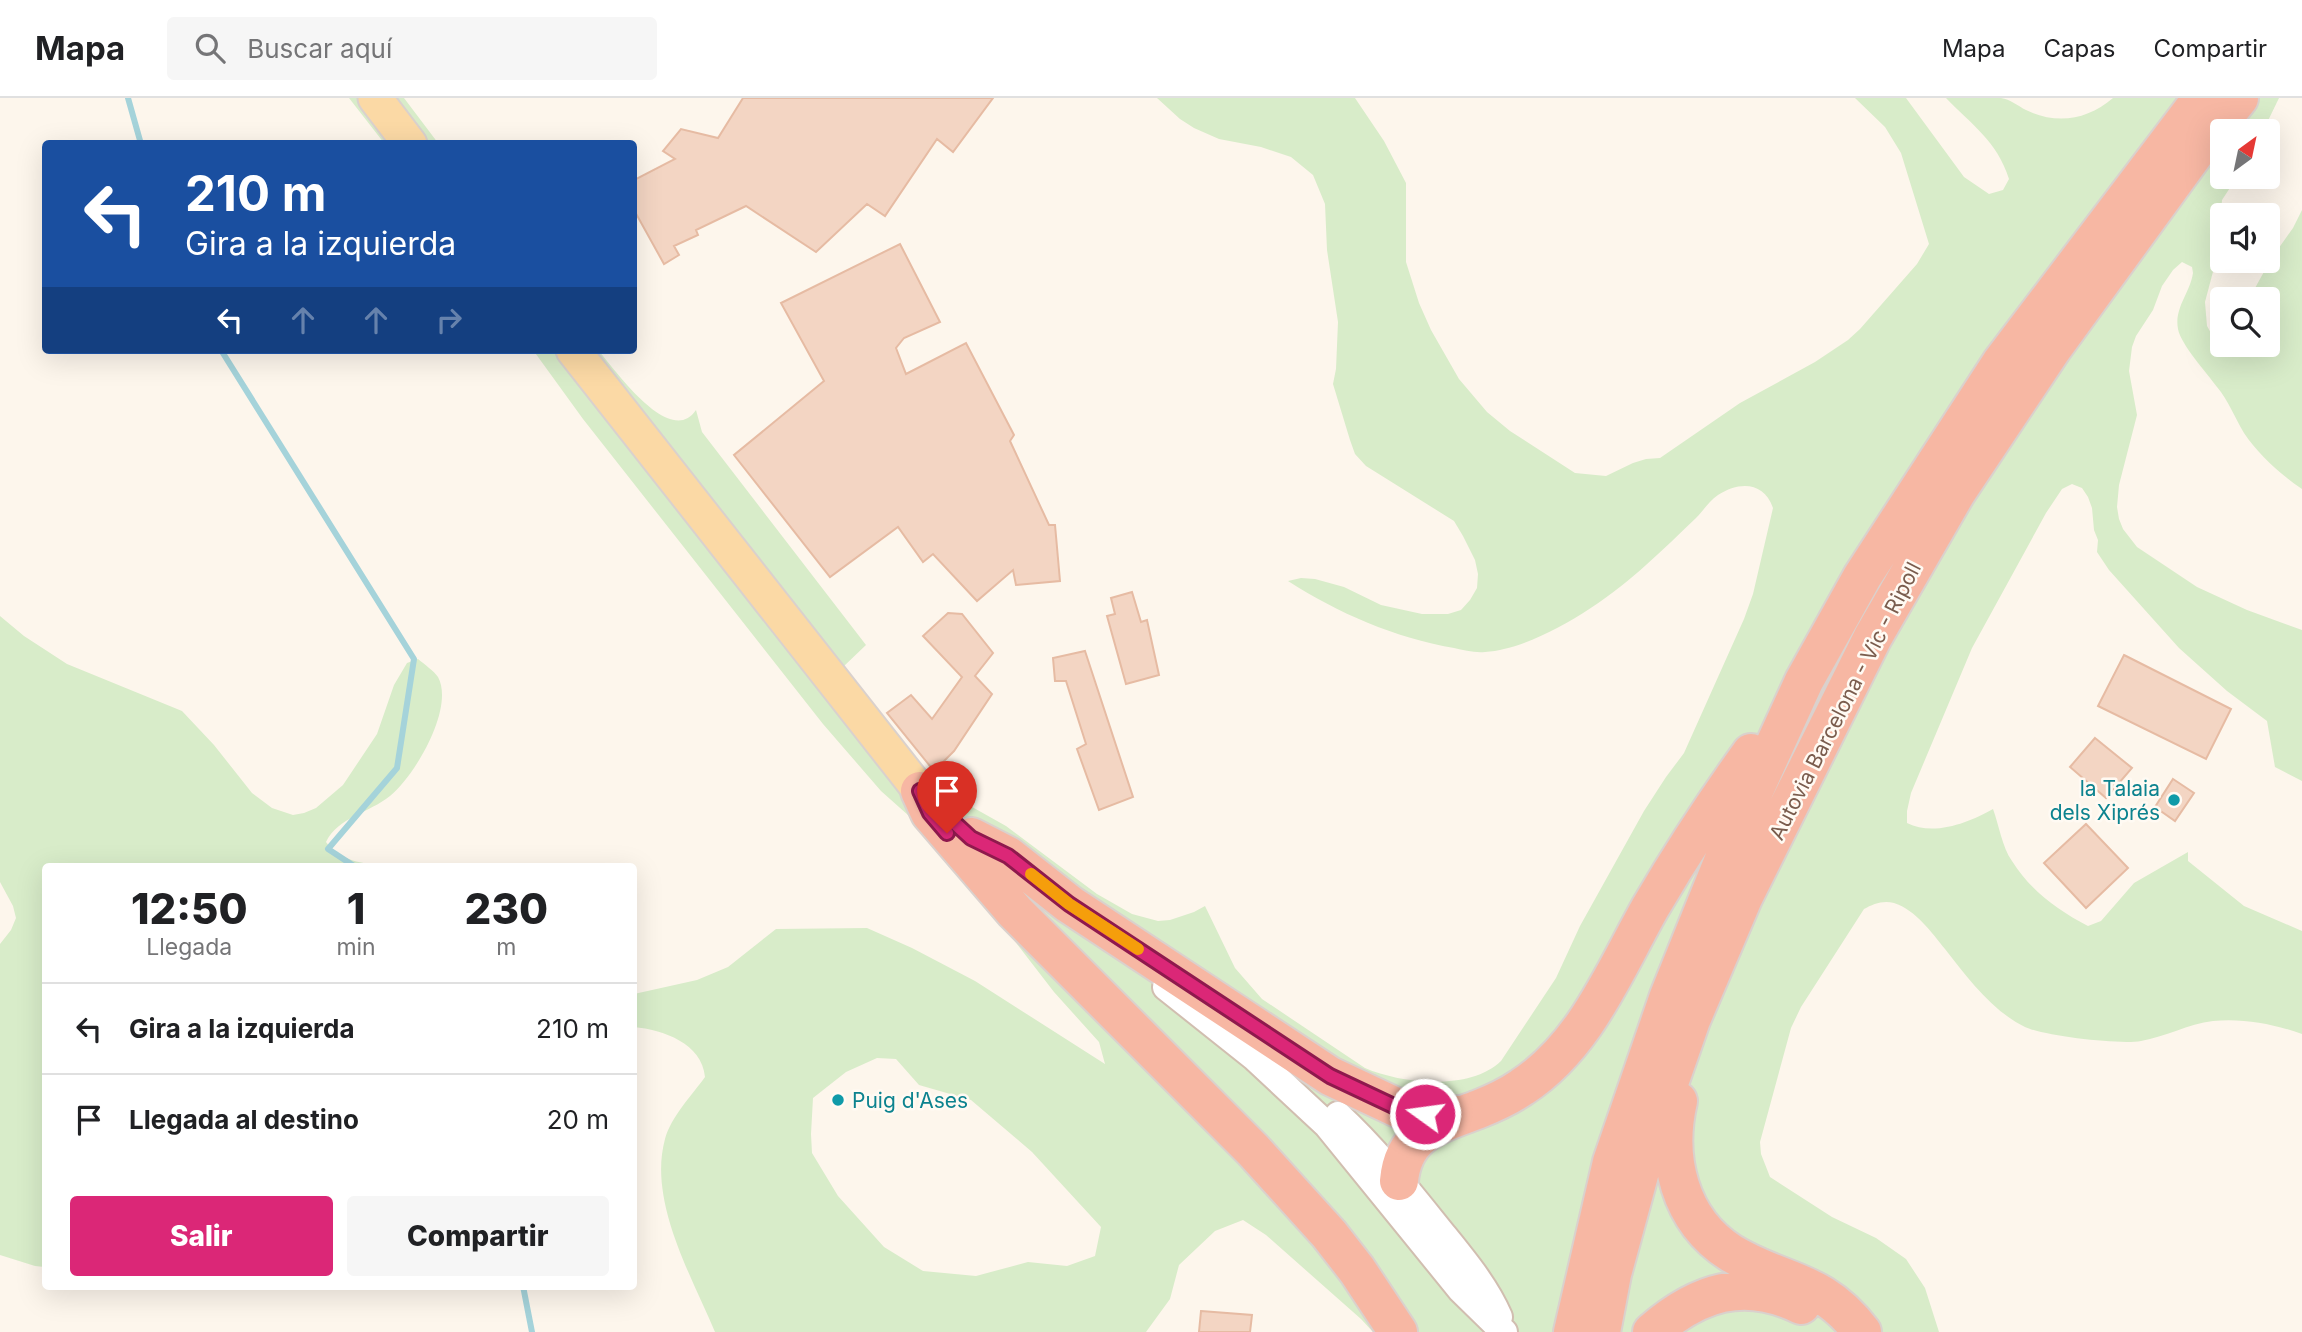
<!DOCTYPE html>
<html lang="es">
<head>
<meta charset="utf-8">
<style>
  body { margin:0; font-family:Inter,sans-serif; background:#f6f6f6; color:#202124; height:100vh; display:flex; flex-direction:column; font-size:26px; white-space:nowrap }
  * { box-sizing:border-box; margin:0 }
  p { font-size:23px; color:#757577 }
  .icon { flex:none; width:38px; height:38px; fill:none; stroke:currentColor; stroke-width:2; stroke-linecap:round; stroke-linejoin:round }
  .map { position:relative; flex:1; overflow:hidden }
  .drawer { position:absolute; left:42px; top:765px; width:595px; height:427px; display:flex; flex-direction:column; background:#fff; border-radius:7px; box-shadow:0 7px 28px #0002 }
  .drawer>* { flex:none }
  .banner { position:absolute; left:42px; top:42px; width:595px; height:214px; border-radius:7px; box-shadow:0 7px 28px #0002; background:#1a4fa0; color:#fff; overflow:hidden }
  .needle { width:46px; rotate:33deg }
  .fabs { position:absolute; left:2210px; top:21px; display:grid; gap:14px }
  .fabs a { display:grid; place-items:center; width:70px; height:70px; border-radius:7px; background:#fff; box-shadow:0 7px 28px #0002; font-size:35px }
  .pin { position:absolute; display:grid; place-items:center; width:60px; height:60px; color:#fff; margin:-72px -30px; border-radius:50% 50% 50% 0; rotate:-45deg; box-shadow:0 0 7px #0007 }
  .pin .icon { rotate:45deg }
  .me { position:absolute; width:77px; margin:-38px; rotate:284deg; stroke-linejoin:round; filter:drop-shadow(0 0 5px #0008) }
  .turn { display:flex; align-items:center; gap:24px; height:147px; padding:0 28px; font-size:32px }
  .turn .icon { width:91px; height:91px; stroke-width:2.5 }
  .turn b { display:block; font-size:49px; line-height:60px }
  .lanes { display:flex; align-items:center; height:66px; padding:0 28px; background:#0003; justify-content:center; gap:35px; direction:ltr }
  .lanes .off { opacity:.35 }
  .eta { display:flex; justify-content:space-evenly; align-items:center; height:119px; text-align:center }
  .eta b { font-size:42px; font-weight:800; line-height:49px }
  .button { display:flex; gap:14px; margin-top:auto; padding:14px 28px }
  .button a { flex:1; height:80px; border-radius:7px; background:#db2777; color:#fff; font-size:28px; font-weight:800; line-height:80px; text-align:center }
  .button a+a { background:#f6f6f6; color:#202124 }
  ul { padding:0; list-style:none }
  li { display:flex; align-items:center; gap:21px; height:91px; padding:0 28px; border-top:2px solid #e0e0e0 }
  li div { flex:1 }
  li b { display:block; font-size:26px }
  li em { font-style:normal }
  header { display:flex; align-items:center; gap:42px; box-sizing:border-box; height:98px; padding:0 35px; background:#fff; border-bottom:2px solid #e0e0e0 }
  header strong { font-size:33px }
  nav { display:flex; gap:38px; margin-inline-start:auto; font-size:24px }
  .search { width:490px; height:63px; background:#f6f6f6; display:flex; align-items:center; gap:18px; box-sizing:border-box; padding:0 24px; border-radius:7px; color:#757577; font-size:26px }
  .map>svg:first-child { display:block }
  .green { fill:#d8ecc9; fill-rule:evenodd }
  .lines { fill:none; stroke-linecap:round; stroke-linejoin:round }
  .stream { stroke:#a5d3da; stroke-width:6 }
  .building { fill:#f3d5c3; stroke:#e6bba3; stroke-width:2 }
  .minor-casing { stroke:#d1beb0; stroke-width:30 }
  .major-casing { stroke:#dad1cd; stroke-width:37 }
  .highway-casing { stroke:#dad1cd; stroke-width:42 }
  .minor { stroke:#fff; stroke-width:26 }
  .major { stroke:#fbd9a5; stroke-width:33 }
  .highway { stroke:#f7b7a3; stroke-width:38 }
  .route-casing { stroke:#8e194d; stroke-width:18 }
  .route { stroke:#db2777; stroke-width:12 }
  .slow { stroke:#f59e0b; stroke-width:12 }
  .culture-dot { fill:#0f9aa8; stroke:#fffaf3; stroke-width:2.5 }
  .labels { text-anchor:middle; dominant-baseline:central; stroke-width:5; stroke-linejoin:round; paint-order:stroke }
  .street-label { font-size:21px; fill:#7a5c4d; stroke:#fffaf3 }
  .culture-label { font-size:21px; fill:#0d838f; stroke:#fffaf3; text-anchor:end }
</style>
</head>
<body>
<header>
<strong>Mapa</strong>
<div class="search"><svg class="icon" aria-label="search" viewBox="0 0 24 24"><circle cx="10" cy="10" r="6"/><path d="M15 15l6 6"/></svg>Buscar aquí</div>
<nav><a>Mapa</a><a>Capas</a><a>Compartir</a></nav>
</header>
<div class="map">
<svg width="2302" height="1234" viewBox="0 0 2302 1234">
  <rect width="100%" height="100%" fill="#fdf6ec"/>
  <!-- green -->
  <path class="green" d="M349 0H404L438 45H384Z
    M1157 0H1355L1384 43 1406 85V164L1419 205 1431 232 1459 281 1487 314 1510 333 1575 375 1606 378 1633 365 1646 361 1660 360 1740 305 1815 264 1848 242 1860 231 1917 166 1929 146 1901 55 1885 29 1855 0H1906L1964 79 1989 96 2003 92 2009 81C1997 43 1972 27 1946 0 1964 0 1984 0 2001 0 2010 1 2018 8 2026 12 2057 27 2087 22 2113 0H2279L2263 33H2222V79H2237L2222 102 2219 151 2205 204 2207 228 2221 253 2225 247H2268V201H2249L2271 161 2293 130 2302 112V391C2281 377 2258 356 2244 335 2235 320 2228 302 2217 289 2207 275 2181 247 2178 231 2174 210 2190 195 2193 175L2192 169 2182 164 2173 172 2162 188 2153 212 2136 238 2132 249 2129 273 2137 317 2119 387 2117 409 2119 421 2123 431 2137 449 2197 489 2247 512 2302 532V683L2275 669 2267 623 2227 593 2179 550 2109 472 2097 454 2098 442 2094 432 2092 410 2088 399 2082 390 2072 386 2062 391 2046 415 1972 550 1911 695 1907 713V725C1934 739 1970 724 1993 711 1999 727 2002 749 2012 763 2031 793 2057 812 2088 828L2101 823 2134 785 2188 754V763L2244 808 2302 833V936C2274 926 2243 920 2213 923 2188 926 2165 939 2141 943 2120 947 2044 938 2025 929 1992 913 1967 879 1945 851 1932 835 1916 812 1894 805 1883 802 1873 806 1864 811L1801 909 1791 930 1760 1044 1761 1056 1770 1079 1832 1119 1876 1140 1906 1161 1925 1190 1939 1234H1373L1361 1221 1266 1137 1243 1122 1215 1133 1179 1167 1170 1201 1146 1234H715C691 1177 648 1103 665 1041 671 1019 692 997 705 979 702 945 663 932 634 929V896L697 882 728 869 776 831 867 830 912 850 975 883 1105 966 1099 944 1054 894 990 811 927 734 881 693 823 626 583 321 533 252H598C614 270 670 351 696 312L702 334 866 547 843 569 906 654 965 705 1006 728 1097 796 1132 816 1158 823 1170 822 1194 814 1205 808 1235 870 1262 901 1365 970C1402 986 1470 993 1501 963L1556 880 1580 828 1644 713 1666 679 1684 655 1744 521 1753 496 1773 410C1764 384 1740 383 1718 397 1709 403 1703 413 1696 420 1679 436 1663 452 1646 467 1607 503 1538 550 1485 554 1474 555 1464 552 1454 550 1395 540 1338 515 1288 483L1301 480 1315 481 1344 489 1381 507 1422 516H1448L1461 512 1470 502 1477 490 1478 476 1475 462 1463 438 1454 423 1366 368 1355 356 1350 342 1333 286 1336 271 1338 224 1327 152 1325 106 1313 77 1291 59 1261 49 1219 41 1194 30 1180 21ZM877 960 896 961 919 987 971 1002 1032 1054 1101 1129 1095 1158 1067 1168 1028 1164 976 1178 923 1173 884 1149 838 1098 812 1055 811 1036 813 1000 846 974Z
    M0 518 24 538 67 566 182 613 214 647 252 695 272 710 293 717 304 715 316 710 343 687 377 636 394 587 407 565 418 561C424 566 434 573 438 579 455 610 414 679 390 698 369 715 338 719 326 744 339 762 358 764 379 768H46L45 1169 35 1168 0 1157V846L11 832 16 820 13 808 0 784Z"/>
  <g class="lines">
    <!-- stream -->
    <path class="stream" d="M128 0 141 46
      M221 252 414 561 397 670 328 751 354 768
      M523 1188 532 1234"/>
  </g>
  <!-- building -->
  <path class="building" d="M743 0H993L953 54 937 41 885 118 867 106 816 154 746 108 696 132 698 137 674 148 679 157 664 166 634 112V82L675 61 663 53 681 31 718 40Z
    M900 146 940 224 904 240 896 250 906 276 966 245 1014 337 1010 343 1049 427H1055L1060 483 1016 487 1013 472 977 503 933 456 923 464 898 429 830 479 734 357 824 283 781 205Z
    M1132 494 1141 524 1147 522 1159 577 1126 586 1107 518 1115 516 1111 500Z
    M948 515 962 516 993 555 975 578 992 596 954 653 934 673 887 615 911 597 932 621 962 579 923 538Z
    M1085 553 1133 699 1099 712 1077 651 1086 646 1066 583H1055L1053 560Z
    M2124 557 2231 611 2206 661 2098 608Z
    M2095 640 2132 670 2106 700 2070 669Z
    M2173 681 2194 695 2175 723 2155 709Z
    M2086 726 2128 770 2086 810 2044 765Z
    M1201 1213 1252 1217 1250 1234H1199Z"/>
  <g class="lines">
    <!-- minor casing -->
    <g class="minor-casing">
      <path id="minor" d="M1166 889 1254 959 1327 1027 1461 1192 1504 1234
        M1338 1017C1378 1054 1411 1097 1445 1139 1465 1164 1486 1189 1499 1219"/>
    </g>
    <!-- major casing -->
    <g class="major-casing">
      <path id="major" d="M375 0 410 46
        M573 252 920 693 941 712"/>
    </g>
    <!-- highway casing -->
    <g class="highway-casing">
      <path id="highway" d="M920 693 930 715 1015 814 1253 1052 1329 1136 1357 1172 1398 1234
        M971 739 1008 758 1069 806 1330 978 1402 1012 1442 1018 1460 1017
        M1678 1003C1665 1060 1679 1122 1731 1155 1782 1186 1821 1180 1862 1234
        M1399 1083C1403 1034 1440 1026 1479 1011 1494 1005 1509 998 1522 989 1585 948 1614 874 1650 810 1681 757 1715 705 1751 655
        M1573 1234 1612 1064 1669 898 1735 734 1804 583 1862 479 2001 265 2202 0
        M1601 1234 1612 1176 1646 1051 1691 922 1743 800 1873 539 1956 395 2052 251 2196 53 2239 0
        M1652 1234C1698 1194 1744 1179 1801 1207"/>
    </g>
    <!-- minor -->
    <use href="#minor" class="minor"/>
    <!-- major -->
    <use href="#major" class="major"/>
    <!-- highway -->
    <use href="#highway" class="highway"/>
  </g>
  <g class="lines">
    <!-- route casing -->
    <g class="route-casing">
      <path id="route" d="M947 735 930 715 920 693 971 740 1008 758 1069 806 1330 978 1402 1012 1425 1016"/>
    </g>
    <!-- route -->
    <use href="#route" class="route"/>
    <!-- slow -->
    <path class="slow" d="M1031 776 1069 806 1138 851"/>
  </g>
  <!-- markers -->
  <g class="culture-dot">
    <circle cx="2174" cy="702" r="7"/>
    <circle cx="838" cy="1002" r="7"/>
  </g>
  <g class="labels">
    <!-- street labels -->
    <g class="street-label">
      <text transform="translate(1845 603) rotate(-63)">Autovia Barcelona - Vic - Ripoll</text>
    </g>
    <!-- culture labels -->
    <g class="culture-label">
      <text x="2160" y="690">la Talaia<tspan x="2160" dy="24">dels Xiprés</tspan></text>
      <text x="852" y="1002" text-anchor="start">Puig d'Ases</text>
    </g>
  </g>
</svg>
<div class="fabs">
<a><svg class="needle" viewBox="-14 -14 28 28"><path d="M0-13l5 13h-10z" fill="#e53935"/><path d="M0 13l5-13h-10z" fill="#757577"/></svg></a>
<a><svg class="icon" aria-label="sound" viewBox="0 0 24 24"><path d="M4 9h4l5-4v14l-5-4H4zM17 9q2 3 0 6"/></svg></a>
<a><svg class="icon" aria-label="search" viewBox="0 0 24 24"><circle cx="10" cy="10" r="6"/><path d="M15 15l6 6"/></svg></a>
</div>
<div class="pin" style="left:947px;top:735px;background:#d93025"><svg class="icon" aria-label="arrive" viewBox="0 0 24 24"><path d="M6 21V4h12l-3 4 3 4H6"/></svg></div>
<svg class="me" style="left:1425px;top:1016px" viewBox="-20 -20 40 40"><circle r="17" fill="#db2777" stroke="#fff" stroke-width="3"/><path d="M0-11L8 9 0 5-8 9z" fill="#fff"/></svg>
<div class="banner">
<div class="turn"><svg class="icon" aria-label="left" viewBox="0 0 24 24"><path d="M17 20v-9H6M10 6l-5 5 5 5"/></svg><div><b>210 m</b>Gira a la izquierda</div></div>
<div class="lanes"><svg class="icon" aria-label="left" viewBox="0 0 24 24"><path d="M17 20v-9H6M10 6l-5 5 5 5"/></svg><svg class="icon off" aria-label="ahead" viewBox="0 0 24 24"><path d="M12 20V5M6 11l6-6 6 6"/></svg><svg class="icon off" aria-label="ahead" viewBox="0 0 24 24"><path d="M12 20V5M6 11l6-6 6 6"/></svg><svg class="icon off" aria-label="right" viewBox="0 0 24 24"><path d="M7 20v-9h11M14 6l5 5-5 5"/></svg></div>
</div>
<section class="drawer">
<div class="eta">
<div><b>12:50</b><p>Llegada</p></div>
<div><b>1</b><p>min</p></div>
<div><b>230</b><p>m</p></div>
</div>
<ul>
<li><svg class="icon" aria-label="left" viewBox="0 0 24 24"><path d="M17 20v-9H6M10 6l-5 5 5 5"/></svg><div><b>Gira a la izquierda</b></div><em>210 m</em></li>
<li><svg class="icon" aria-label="arrive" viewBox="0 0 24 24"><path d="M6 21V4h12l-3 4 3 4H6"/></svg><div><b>Llegada al destino</b></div><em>20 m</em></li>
</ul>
<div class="button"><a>Salir</a><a>Compartir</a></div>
</section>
</div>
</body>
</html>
